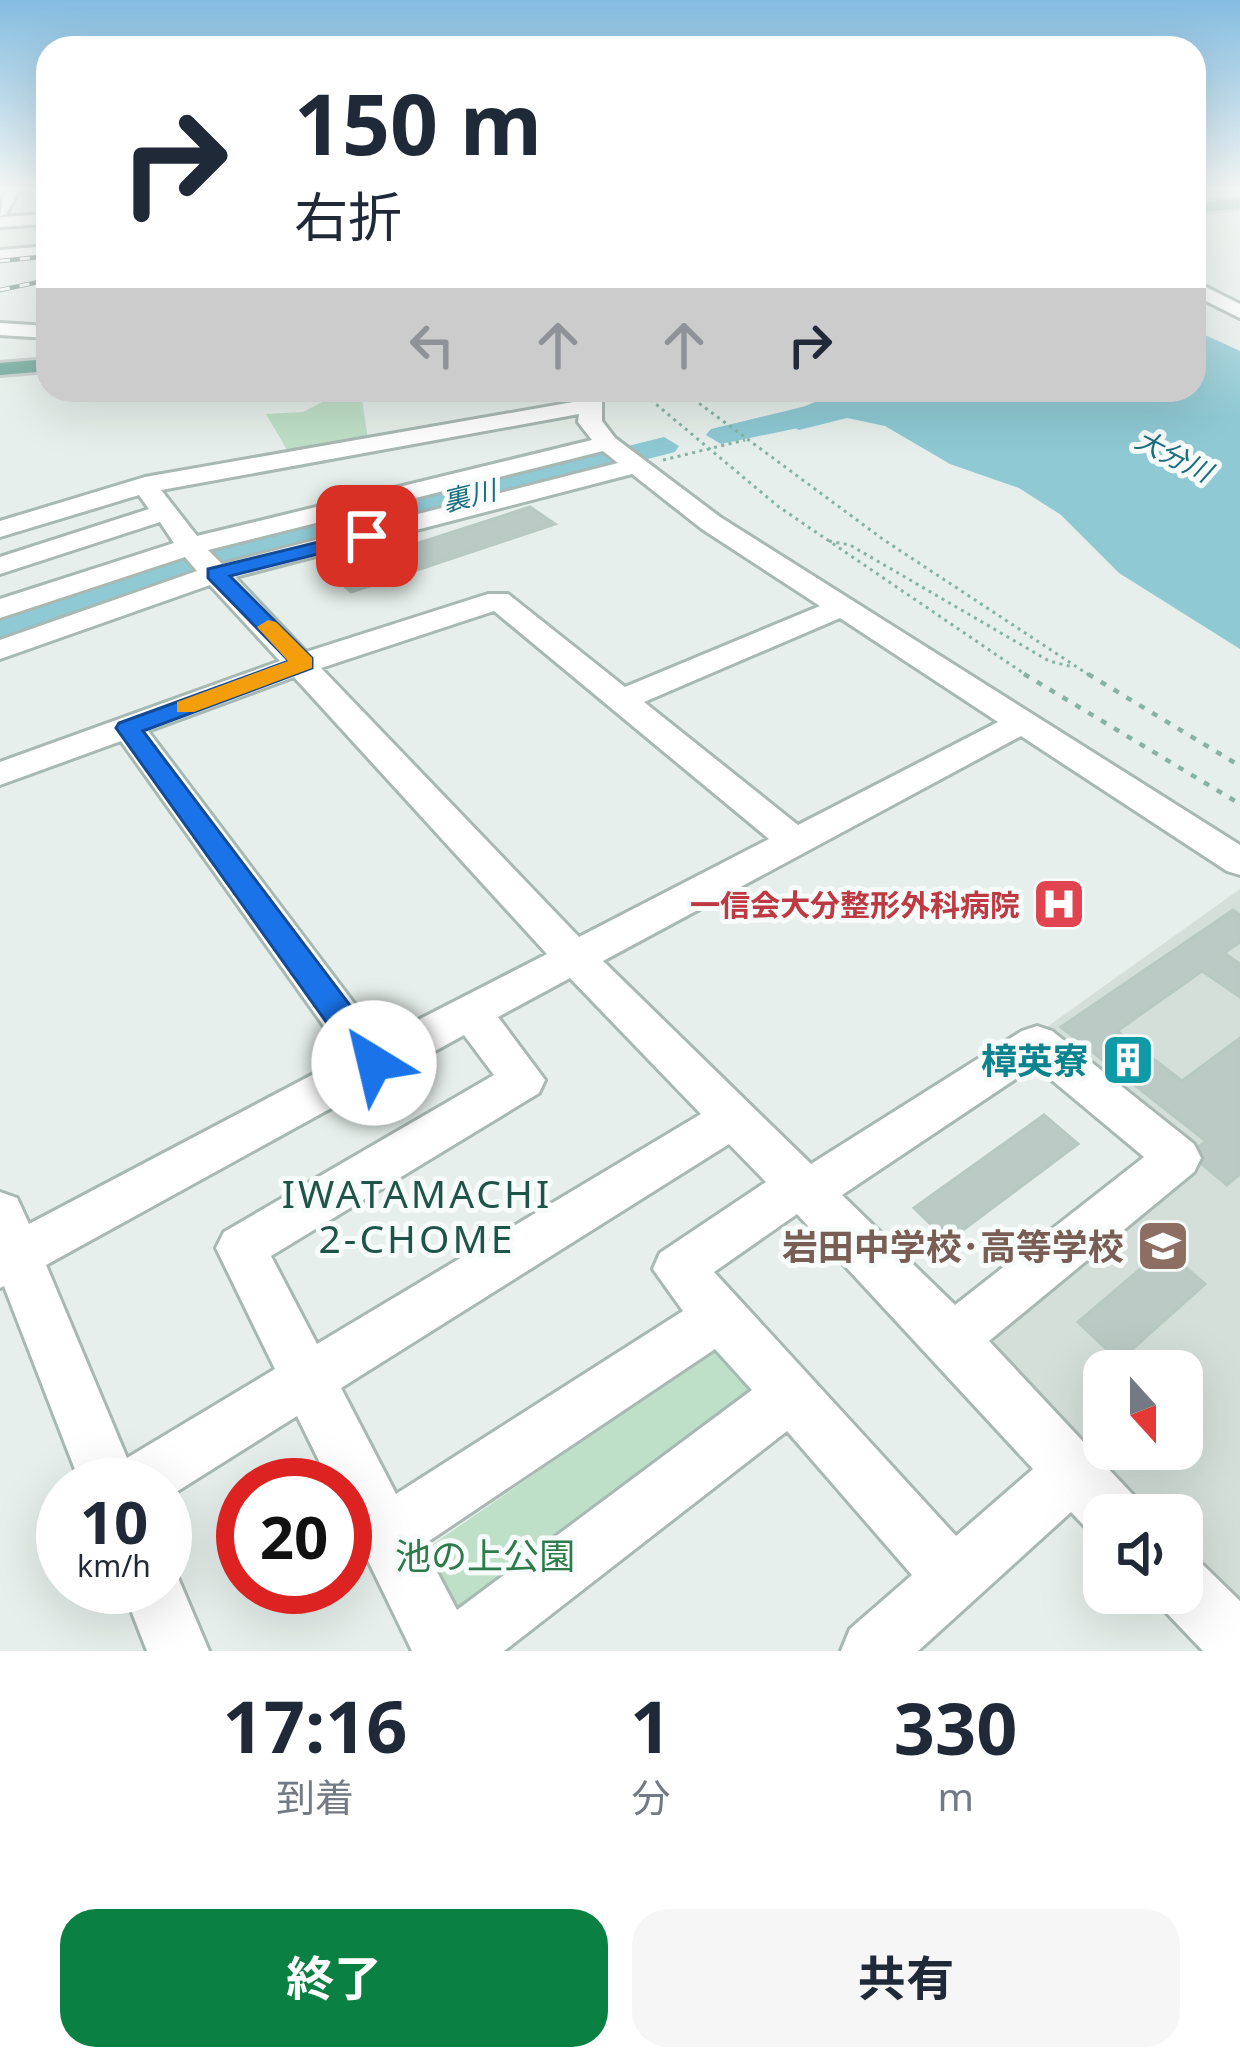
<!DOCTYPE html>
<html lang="ja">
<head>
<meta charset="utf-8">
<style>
  body { margin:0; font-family:"Noto Sans","Noto Sans JP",sans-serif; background:#f6f6f7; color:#1f2937; height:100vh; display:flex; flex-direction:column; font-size:45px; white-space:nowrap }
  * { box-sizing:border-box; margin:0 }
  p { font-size:39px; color:#747a83 }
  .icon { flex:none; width:66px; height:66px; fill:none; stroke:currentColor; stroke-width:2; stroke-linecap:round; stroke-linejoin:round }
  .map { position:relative; height:1651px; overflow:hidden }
  .side { display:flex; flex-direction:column; background:#fff; flex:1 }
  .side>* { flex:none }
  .banner { position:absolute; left:36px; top:36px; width:1170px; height:366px; border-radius:36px; box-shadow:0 12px 48px #0002; background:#fff; color:#1f2937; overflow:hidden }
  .needle { width:78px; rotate:159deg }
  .controls { position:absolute; left:1083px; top:1350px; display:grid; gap:24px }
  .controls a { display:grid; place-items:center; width:120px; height:120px; border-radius:24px; background:#fff; box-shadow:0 12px 48px #0002; font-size:60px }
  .speed { position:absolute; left:36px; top:1458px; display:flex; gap:24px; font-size:60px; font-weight:700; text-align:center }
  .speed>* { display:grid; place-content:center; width:156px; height:156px; border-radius:50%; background:#fff; box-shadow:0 12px 48px #0002; line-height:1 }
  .speed small { font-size:30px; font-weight:400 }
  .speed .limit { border:18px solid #d22; background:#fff; color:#111 }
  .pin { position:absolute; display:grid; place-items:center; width:102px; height:102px; color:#fff; margin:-51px; border-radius:24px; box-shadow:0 6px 18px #0006 }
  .me { position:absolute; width:132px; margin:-66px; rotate:324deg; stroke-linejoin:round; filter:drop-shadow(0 0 9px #0008) }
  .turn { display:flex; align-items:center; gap:42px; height:252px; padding:0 60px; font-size:54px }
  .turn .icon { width:156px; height:156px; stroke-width:2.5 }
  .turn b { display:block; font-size:84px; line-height:102px }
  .lanes { display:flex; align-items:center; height:114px; padding:0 60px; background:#0003; justify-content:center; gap:60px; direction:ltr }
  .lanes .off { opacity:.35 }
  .eta { display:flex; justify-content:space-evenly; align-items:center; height:204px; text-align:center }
  .eta b { font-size:72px; font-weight:700; line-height:84px }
  .cta { display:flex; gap:24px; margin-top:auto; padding:24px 60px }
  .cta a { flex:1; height:138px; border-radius:36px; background:#0b8043; color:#fff; font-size:48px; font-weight:700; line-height:138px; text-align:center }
  .cta a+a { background:#f6f6f7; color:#1f2937 }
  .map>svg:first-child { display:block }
  .built { fill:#d4dfda; fill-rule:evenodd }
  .green { fill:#bfe0c8 }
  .water { fill:#8ec9d4 }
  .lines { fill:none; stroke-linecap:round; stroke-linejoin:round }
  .river { fill:#8ec9d4; fill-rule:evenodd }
  .building { fill:#bbcac4; stroke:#b8c9c2; stroke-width:3 }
  .minor-casing { stroke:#a8b8b2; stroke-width:6 }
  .major-casing { stroke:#c2cac8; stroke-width:6 }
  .path-far1 { stroke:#86b3a5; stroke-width:3; stroke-dasharray:3 4.5; stroke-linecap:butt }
  .path { stroke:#86b3a5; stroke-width:4.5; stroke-dasharray:6 9; stroke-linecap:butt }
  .minor { fill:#fff; fill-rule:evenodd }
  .major { fill:#6aa596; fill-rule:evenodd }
  .rail-casing { stroke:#5f7d75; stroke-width:4.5 }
  .rail { stroke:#f7fbf9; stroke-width:3; stroke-dasharray:10; stroke-linecap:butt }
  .route { fill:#1a73e8; stroke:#114b97; stroke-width:3 }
  .slow { fill:#f59e0b }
  .labels { text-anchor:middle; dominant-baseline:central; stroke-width:10; stroke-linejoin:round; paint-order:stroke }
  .far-water-label { font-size:27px; font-style:italic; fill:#1c6f80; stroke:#f7fbf9 }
  .health-label { font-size:30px; font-weight:bold; fill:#be3a42; stroke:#f7fbf9; text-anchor:end }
  .near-culture-label { font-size:36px; font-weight:bold; fill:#0d838f; stroke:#f7fbf9; text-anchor:end }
  .near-education-label { font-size:36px; font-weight:bold; fill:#785e54; stroke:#f7fbf9; text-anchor:end }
  .near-park-label { font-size:36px; fill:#2d7a4b; stroke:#f7fbf9 }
  .near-neighbourhood-label { font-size:39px; letter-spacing:3px; fill:#1f5548; stroke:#f7fbf9 }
</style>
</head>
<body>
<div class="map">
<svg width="1240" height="1651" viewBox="0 0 1240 1651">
  <rect width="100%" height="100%" fill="#e6efeb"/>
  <!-- built -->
  <path class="built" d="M1240 889V1603L1182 1544V1515H1154L983 1341 1191 1160 1037 1034ZM1104 1371H1182V1449H1104Z"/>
  <!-- green -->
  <path class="green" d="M326 400H362L368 439 290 455 266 414 303 412Z
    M715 1349 756 1399 459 1623 416 1556Z"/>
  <!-- water -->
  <path class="water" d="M1194 330 1240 351V649L1119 573 1061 515 1019 488 950 464 885 426 847 418 799 430 777 418 827 397 823 390H1194Z"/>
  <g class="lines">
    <!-- river -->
    <path class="river" d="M872 390H916L912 396 822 423 721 444 706 435 711 429Z
      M664 437 679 446 675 452 281 553 161 587 0 643V620L137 573 257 539Z"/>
  </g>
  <!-- building -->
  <path class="building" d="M530 507 555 524 351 592 329 572Z
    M1233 910 1240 915V942L1224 953 1240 964V997L1202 971 1117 1031 1182 1081 1240 1038V1174L1227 1185 1190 1154 1206 1141 1061 1027Z
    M1044 1115 1078 1144 948 1241 914 1208Z
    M1164 1249 1205 1284 1119 1361 1078 1322Z"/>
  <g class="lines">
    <!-- minor casing -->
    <g class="minor-casing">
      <path id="minor" d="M5 187H21L6 214 0 216Z
        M48 214V224L0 227V217Z
        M48 246V256L0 260V250Z
        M1194 281 1240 304V318L1194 295Z
        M0 323 48 326V338L0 335Z
        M580 390H602V421L615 438 720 517 1240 845V875L1227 871 1021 736 603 961 811 1164 1022 1031 1037 1026 1052 1031 1194 1144 1201 1158 1194 1172 989 1341 1133 1495 1142 1515H1104V1540L1093 1535 1071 1512 918 1651H841L850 1629 912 1575 787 1431 504 1651H412L345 1513V1485H331L297 1416 165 1499V1485H81L4 1286 0 1288V1192L17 1198 29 1224 346 1057 121 741 0 785V762L280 661 210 585 0 659V640L197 571 185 557 0 618V599L174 543 160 522 0 574V557L149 509 139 495 0 537V521L145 477 579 401ZM579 414 578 422 592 440 197 536 161 490ZM603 451 618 463 222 564 208 550ZM632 474 702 529 820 606 625 687 508 594H488L306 652 235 577ZM494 611 769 839 579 937 321 668ZM840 618 998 722 798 825 644 702ZM294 677 547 954 381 1039 148 731ZM570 978 701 1114 317 1344 271 1256 539 1093 545 1080 498 1017ZM464 1035 494 1075 224 1232 216 1248 275 1369 127 1458 46 1265ZM1035 1066 1144 1157 955 1305 842 1195ZM729 1144 766 1182 660 1253 653 1269 683 1311 396 1494 341 1388ZM797 1214 1033 1469 956 1536 714 1272ZM715 1349 752 1390 457 1610 423 1545Z
        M1182 1556 1203 1565 1240 1601V1651H1203L1161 1607 1155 1593H1182Z
        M165 1562 173 1566 209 1651H147L122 1587H165Z"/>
    </g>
    <!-- major casing -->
    <g class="major-casing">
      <path id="major" d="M1240 198V208L1194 213V203Z
        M48 359V371L0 375V363Z"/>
    </g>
    <!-- path-far1 -->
    <path class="path-far1" d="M639 390 779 507 1029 677
      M681 390 884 540 1092 677
      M663 460 745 440
      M829 541 850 545 1049 661 1073 667"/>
    <!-- path -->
    <path class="path" d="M1024 674 1240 804
      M1088 674 1240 766"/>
    <!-- minor -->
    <use href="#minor" class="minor"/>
    <!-- major -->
    <use href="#major" class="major"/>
    <!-- rail casing -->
    <g class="rail-casing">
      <path id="rail" d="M0 261 48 256
        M0 290 48 280"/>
    </g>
    <!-- rail -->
    <use href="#rail" class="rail"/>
  </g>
  <!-- sky -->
  <linearGradient id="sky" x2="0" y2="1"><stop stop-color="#84bce0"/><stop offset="0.45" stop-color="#f4f8f6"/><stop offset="1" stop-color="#f4f8f6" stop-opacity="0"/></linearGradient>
  <rect width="1240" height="418" fill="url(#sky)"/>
  <!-- route -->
  <path class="route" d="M367 530 377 536 374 540 230 576 312 658V668L143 731 386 1053 391 1063 386 1072 374 1076 362 1072 116 728 119 723 289 661 208 578V569Z"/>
  <!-- slow -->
  <path class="slow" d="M268 620 276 622 312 658V668L194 712H177V702L288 661 257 627Z"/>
  <!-- icons -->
  <defs>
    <g id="hospital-square" transform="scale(2.7)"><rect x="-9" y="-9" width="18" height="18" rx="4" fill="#e0444e" stroke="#f7fbf9"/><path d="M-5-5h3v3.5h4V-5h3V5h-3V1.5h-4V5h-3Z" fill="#fff"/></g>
    <g id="building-square" transform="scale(2.7)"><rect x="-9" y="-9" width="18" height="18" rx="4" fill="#0f9aa8" stroke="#f7fbf9"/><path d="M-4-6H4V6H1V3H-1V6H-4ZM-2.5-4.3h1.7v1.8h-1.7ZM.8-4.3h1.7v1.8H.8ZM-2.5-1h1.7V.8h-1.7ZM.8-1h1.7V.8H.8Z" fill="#fff"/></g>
    <g id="school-square" transform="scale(2.7)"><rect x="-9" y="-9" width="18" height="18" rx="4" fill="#8d6e63" stroke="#f7fbf9"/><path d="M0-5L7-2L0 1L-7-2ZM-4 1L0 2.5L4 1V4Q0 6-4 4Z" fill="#fff"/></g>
  </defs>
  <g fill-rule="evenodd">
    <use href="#hospital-square" x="1059" y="904"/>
    <use href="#building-square" x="1128" y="1060"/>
    <use href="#school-square" x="1163" y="1246"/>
  </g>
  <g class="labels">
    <!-- far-water labels -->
    <g class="far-water-label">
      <text transform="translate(1174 455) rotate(27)">大分川</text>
      <text transform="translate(469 495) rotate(-14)">裏川</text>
    </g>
    <!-- health labels -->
    <g class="health-label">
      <text x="1020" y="904">一信会大分整形外科病院</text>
    </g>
    <!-- near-culture labels -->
    <g class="near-culture-label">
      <text x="1089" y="1060">樟英寮</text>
    </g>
    <!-- near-education labels -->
    <g class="near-education-label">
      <text x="1124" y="1246">岩田中学校･高等学校</text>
    </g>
    <!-- near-park labels -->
    <g class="near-park-label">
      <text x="485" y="1555">池の上公園</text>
    </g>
    <!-- near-neighbourhood labels -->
    <g class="near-neighbourhood-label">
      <text x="417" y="1192">IWATAMACHI<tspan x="417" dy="45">2-CHOME</tspan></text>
    </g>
  </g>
</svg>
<div class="controls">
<a><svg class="needle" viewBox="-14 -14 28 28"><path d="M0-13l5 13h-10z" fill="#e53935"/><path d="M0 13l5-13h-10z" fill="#747a83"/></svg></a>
<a><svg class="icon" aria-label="sound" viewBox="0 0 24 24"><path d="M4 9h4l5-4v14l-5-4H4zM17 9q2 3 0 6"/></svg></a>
</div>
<div class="speed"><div>10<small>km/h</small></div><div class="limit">20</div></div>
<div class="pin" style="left:367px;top:536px;background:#d93025"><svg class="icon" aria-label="arrive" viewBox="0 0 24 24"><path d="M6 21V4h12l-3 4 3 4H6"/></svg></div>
<svg class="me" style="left:374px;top:1063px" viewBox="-20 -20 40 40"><circle r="19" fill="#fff"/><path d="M0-13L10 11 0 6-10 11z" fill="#1a73e8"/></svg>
<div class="banner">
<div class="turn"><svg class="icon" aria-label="right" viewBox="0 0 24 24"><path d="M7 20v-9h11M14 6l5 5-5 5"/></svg><div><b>150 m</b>右折</div></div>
<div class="lanes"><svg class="icon off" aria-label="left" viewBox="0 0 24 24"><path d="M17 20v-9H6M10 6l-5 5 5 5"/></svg><svg class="icon off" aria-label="ahead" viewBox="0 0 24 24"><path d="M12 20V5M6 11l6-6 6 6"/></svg><svg class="icon off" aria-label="ahead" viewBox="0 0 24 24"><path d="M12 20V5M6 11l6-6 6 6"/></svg><svg class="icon" aria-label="right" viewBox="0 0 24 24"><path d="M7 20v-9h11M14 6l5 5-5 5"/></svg></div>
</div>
</div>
<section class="side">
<div class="eta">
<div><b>17:16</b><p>到着</p></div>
<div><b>1</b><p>分</p></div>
<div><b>330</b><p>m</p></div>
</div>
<div class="cta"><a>終了</a><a>共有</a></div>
</section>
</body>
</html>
